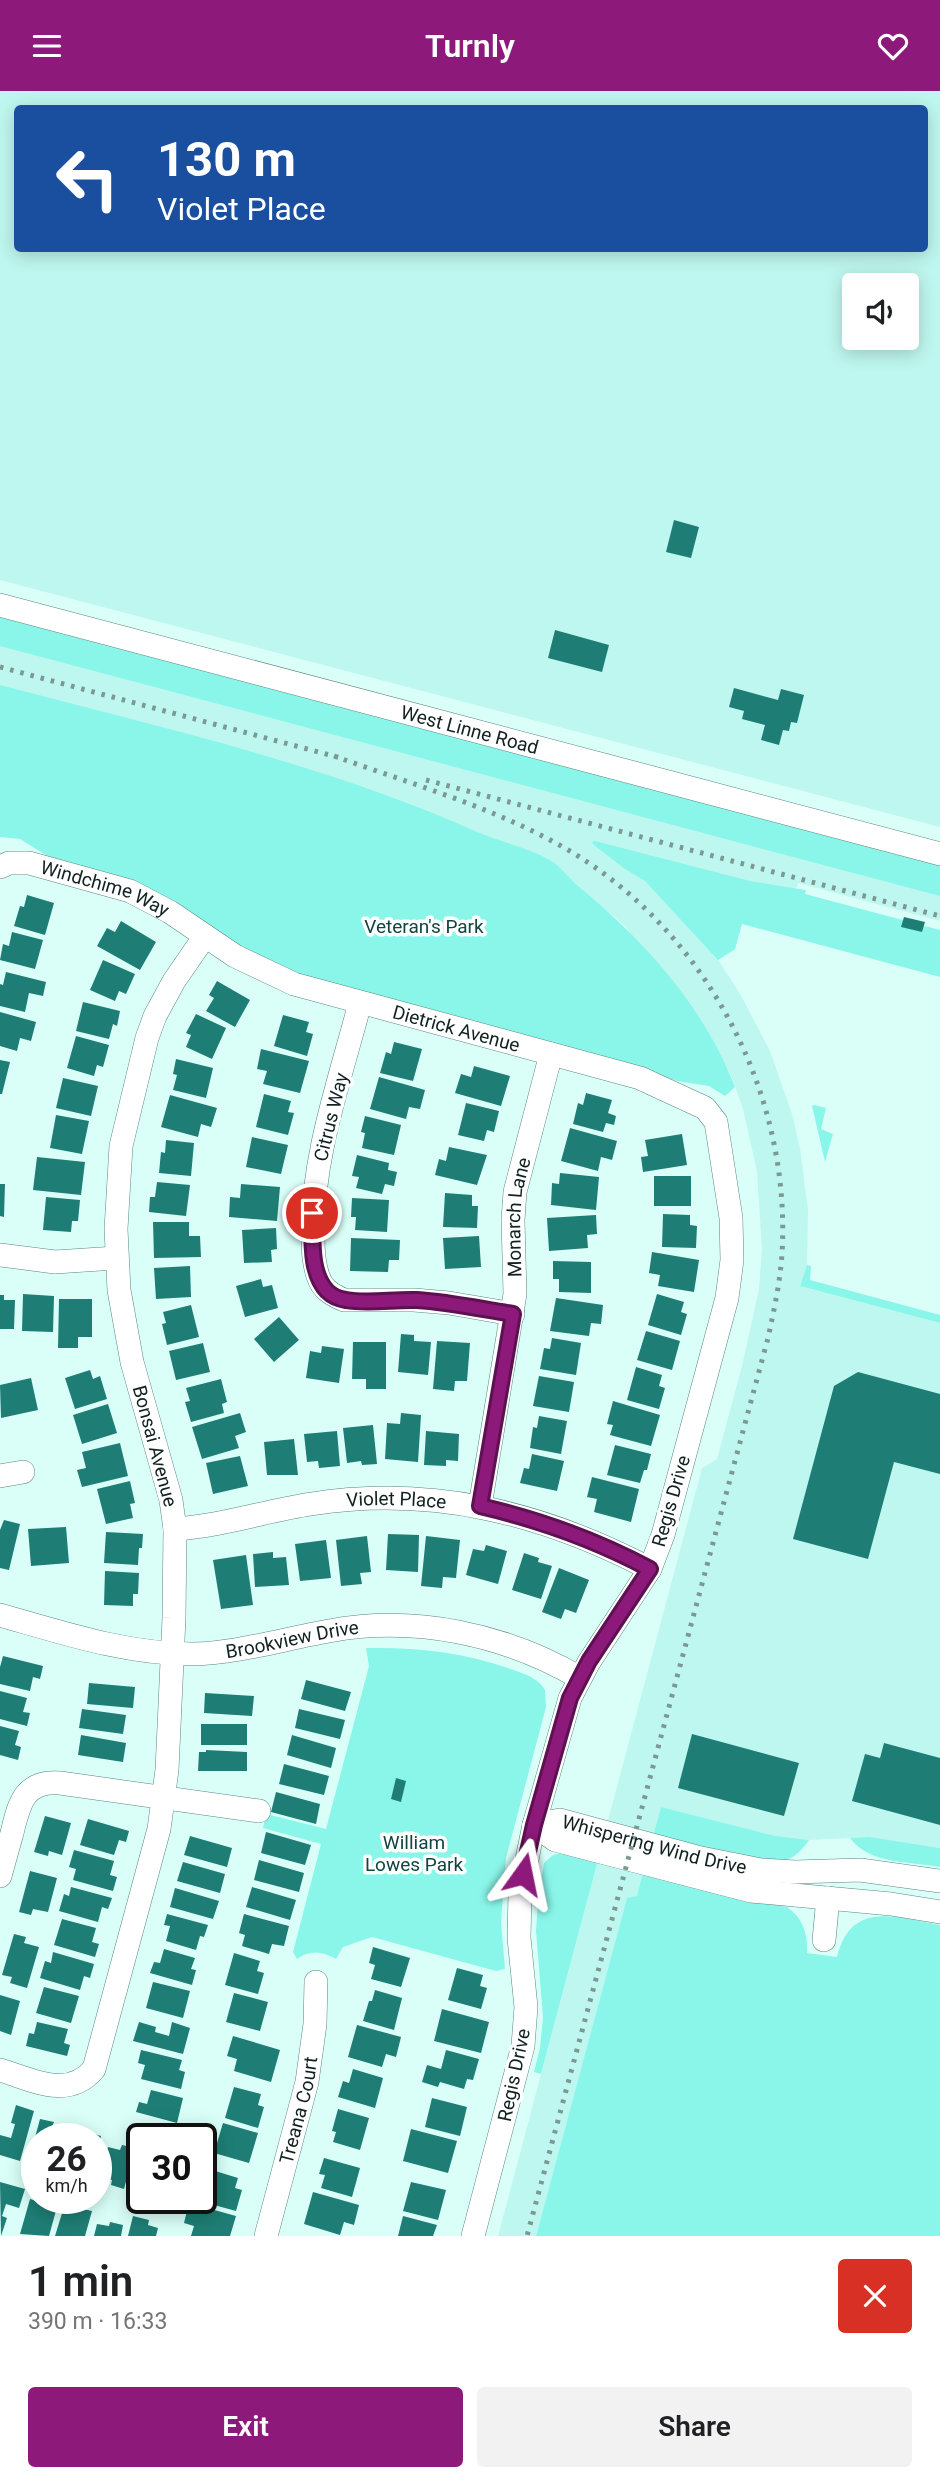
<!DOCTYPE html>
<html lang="en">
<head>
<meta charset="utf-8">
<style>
  body { margin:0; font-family:Roboto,sans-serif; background:#f2f2f2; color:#202124; height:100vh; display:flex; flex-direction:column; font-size:26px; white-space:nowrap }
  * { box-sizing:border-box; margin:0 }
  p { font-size:23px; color:#757577 }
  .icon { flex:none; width:38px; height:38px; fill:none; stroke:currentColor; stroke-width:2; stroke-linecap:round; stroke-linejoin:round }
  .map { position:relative; height:2145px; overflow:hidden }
  .drawer { display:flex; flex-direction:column; background:#fff; flex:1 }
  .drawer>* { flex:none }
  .guide { position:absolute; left:14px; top:14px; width:914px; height:147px; border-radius:7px; box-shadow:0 4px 18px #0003; background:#1a4fa0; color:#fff; overflow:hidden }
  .buttons { position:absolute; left:842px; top:182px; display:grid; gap:14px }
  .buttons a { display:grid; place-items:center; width:77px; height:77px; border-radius:7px; background:#fff; box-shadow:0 4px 18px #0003; font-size:35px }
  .speed { position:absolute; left:21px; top:2032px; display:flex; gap:14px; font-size:35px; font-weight:700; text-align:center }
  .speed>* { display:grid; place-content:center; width:91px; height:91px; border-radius:50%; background:#fff; box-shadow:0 4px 18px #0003; line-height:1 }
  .speed small { font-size:18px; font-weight:400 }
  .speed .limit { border:4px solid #111; border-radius:10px; background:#fff; color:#111 }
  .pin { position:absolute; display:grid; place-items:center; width:60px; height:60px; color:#fff; margin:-30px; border:4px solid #fff; border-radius:50%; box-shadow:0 2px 7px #0007 }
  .me { position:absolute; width:77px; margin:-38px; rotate:12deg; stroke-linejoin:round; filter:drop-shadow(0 0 5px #0008) }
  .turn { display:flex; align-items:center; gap:24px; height:147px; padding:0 28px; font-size:32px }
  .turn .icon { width:91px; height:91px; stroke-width:2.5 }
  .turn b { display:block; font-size:49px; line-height:60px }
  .round { display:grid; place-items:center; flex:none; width:74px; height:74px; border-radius:7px; background:#f2f2f2 }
  .head { display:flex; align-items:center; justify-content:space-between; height:119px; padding:0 28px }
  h1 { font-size:42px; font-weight:600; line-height:52px }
  .action { display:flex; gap:14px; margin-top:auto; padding:14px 28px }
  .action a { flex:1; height:80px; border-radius:7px; background:#8d1a7b; color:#fff; font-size:28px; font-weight:600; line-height:80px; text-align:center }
  .action a+a { background:#f2f2f2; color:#202124 }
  header { display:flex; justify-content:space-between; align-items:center; height:91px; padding:0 28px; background:#8d1a7b; color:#fff; font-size:32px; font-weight:600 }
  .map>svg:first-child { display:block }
  .built { fill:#bef7ef; fill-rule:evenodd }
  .green { fill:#8af6ea }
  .building { fill:#1e7e75 }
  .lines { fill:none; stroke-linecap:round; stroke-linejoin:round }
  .minor-casing { stroke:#5b8680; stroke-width:24 }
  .minor { stroke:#fff; stroke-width:23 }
  .rail { stroke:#7c9893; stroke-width:5; stroke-dasharray:3.5 7; stroke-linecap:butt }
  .route-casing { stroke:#5c1150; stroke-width:18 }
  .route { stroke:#8d1a7b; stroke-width:12 }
  .labels { text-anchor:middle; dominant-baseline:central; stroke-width:7; stroke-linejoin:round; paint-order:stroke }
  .street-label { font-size:19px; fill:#112220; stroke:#fff }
  .park-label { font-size:19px; fill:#104540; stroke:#fff }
</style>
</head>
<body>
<header><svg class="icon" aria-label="menu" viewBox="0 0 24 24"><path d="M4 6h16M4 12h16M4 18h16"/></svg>Turnly<svg class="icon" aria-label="heart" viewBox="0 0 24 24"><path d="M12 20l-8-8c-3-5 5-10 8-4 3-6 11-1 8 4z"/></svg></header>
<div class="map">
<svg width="940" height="2145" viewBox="0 0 940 2145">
  <rect width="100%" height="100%" fill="#dafff9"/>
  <!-- built -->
  <path class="built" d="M0 0H940V736L0 489ZM18 18H924V158H18ZM854 194H906V247H854Z
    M0 524 940 773V830L798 792 797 796 741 833 735 858 718 869 739 901 770 960 792 1023 800 1057 808 1119 807 1174 800 1195 940 1232V1757L870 1746 809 1749 775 1746 661 1716 653 1745 607 1733 702 1377 717 1368 742 1275 759 1198 762 1158 757 1080 743 1018 732 987 716 955 625 835 575 792 0 639Z
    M598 1769 643 1781 637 1805 627 1807 536 2145H498Z"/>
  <!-- green -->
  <path class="green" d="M0 524 940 773V805L0 555Z
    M0 594C159 636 325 673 475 740 499 751 527 756 550 769 560 775 568 786 577 794 644 849 703 914 735 996L725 1005 709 995 677 990 643 978 305 886 243 858 153 799 49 766 20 748 0 746Z
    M595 750 750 790 806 799 805 803 940 839V886L742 833 735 858 718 869 645 790 625 778 594 754 592 751Z
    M814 1014 826 1017 821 1038 833 1043 825 1071 812 1015Z
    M807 1174 811 1175 810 1189 940 1224V1232L800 1195Z
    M366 1557C415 1556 462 1561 508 1577 521 1582 538 1586 545 1599L546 1616 506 1767 501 1831 505 1878 496 1880 372 1846 343 1856 336 1868C322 1860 310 1859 297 1868L293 1861 321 1753 263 1737 266 1723 326 1738 369 1575Z
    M661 1716 775 1745 809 1749C800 1762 791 1770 775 1772L653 1745Z
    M870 1746 940 1757V1776C909 1770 870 1774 850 1747Z
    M564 1761 598 1769 541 1983 534 1981 540 1957 543 1926 536 1840 538 1809 544 1772 553 1764Z
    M643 1781 787 1816C803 1827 808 1843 807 1862L837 1866C851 1809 896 1826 940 1834V2145H536L627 1807 637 1805Z"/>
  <!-- building -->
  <path class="building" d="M674 429 699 436 691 467 666 461Z
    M555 539 609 554 602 581 548 567Z
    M734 597 778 609 781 598 804 604 797 632 791 631 789 640 783 639 779 654 761 649 765 634 742 628 744 620 729 616Z
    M27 804 54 812 45 844 14 835 20 815 24 816Z
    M904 826 925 831 922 841 901 836Z
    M121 830 156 851 140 879 97 855 107 837 115 841Z
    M12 841 43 849 35 878 0 869 3 853 9 855Z
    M103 869 135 883 126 903 119 900 115 910 90 899Z
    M6 881 46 891 43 905 29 902 25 921 0 915V893L3 894Z
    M217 890 250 909 235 936 206 920 214 907 209 904Z
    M83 911 120 920 117 935 113 933 109 948 76 940Z
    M0 921 36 931 31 950 20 947 17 960 0 955Z
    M196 923 226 937 212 968 186 956 191 944 186 942Z
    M283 924 309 931 306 941 313 943 307 965 274 955Z
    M76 945 109 954 103 976 97 974 94 985 67 977Z
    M394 951 422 958 413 990 380 982 386 961 391 963Z
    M261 958 309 970 300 1002 263 993 267 980 257 978Z
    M176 968 213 977 206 1007 173 999 177 984 173 983Z
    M0 969 10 971 2 1003H0Z
    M474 975 510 985 501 1015 455 1002 461 983 471 986Z
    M379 986 425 999 420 1018 409 1016 406 1028 370 1018Z
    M63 987 98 995 91 1025 56 1017Z
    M586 1002 612 1009 608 1022 616 1025 614 1034 606 1032 603 1041 573 1033 578 1012 583 1014Z
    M264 1003 291 1010 288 1021 294 1022 288 1044 256 1036Z
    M170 1004 217 1017 211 1036 201 1033 198 1046 161 1036Z
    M466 1012 499 1020 494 1041 487 1039 484 1050 458 1044Z
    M56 1024 89 1030 82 1063 50 1057Z
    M365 1025 401 1034 394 1064 362 1057 365 1042 361 1041Z
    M570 1037 617 1050 612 1069 601 1066 598 1080 561 1070Z
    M682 1043 687 1074 643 1081 641 1066 648 1065 645 1049Z
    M252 1046 288 1054 281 1083 246 1076Z
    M166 1049 194 1052 191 1085 159 1082 161 1061 165 1062Z
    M449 1056 487 1064 477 1094 435 1084 439 1068 446 1070Z
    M357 1064 389 1072 388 1079 397 1081 394 1095 385 1093 382 1103 356 1097 359 1086 352 1085Z
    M37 1066 85 1071 81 1104 33 1099Z
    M560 1082 599 1086 596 1119 551 1114 552 1092 559 1093Z
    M654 1085H691V1115H654Z
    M157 1091 190 1094 186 1125 149 1121 150 1106H155Z
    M0 1093H5L4 1126 0 1125Z
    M241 1093 280 1096 277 1130 229 1126 230 1106 240 1107Z
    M445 1102 472 1104V1115H478L477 1137 443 1136Z
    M46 1106 80 1109 78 1130H72L71 1141 43 1139Z
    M352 1107 389 1109 387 1141 355 1139 356 1126H351Z
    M663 1123 690 1124V1134L697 1135 696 1157 662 1156Z
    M596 1124 597 1143 587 1144 588 1157 549 1160 547 1127Z
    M153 1131H189V1145H200L201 1166 154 1167Z
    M276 1137 277 1158 271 1159 272 1171 244 1172 242 1139Z
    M479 1145 481 1176 445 1178 443 1147Z
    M351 1147 400 1149 399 1169H389L388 1181 350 1180Z
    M652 1161 699 1169 694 1201 658 1195 660 1184 649 1182Z
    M553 1170 591 1171V1202L559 1201V1188H553Z
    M190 1175 191 1206 156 1208 154 1177Z
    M261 1188 263 1196 272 1194 278 1217 245 1226 236 1195Z
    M23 1203 54 1205 53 1241 22 1240Z
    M657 1203 684 1211 681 1221 687 1223 681 1244 648 1234Z
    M0 1204H4V1209H15L14 1238H0Z
    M556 1207 603 1214 601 1233 591 1232 589 1245 550 1240Z
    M59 1208H92V1246H78V1257H58Z
    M191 1214 199 1246 167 1254 162 1233 166 1232 163 1221Z
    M279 1226 299 1249 274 1271 254 1248Z
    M646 1240 680 1250 672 1279 637 1269Z
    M401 1243 414 1244V1250L431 1251 428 1284 398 1281Z
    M552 1247 581 1252 576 1284 540 1278 544 1257 550 1258Z
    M437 1250 470 1252 467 1290H455L454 1300 433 1298Z
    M353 1251H386V1298H366V1288H352Z
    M203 1252 210 1281 176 1289 169 1260Z
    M322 1255 344 1258 339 1292 306 1287 310 1260 321 1262Z
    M636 1276 662 1284 659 1295 665 1297 659 1318 627 1309Z
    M90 1279 93 1288 100 1285 107 1308 75 1318 65 1287Z
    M858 1281 940 1303V1383L894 1371 868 1468 793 1448 834 1295Z
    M539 1285 574 1291 569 1321 533 1315Z
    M31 1287 38 1319 1 1327 0 1294Z
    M221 1288 227 1311 222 1313 224 1322 191 1331 185 1311 190 1310 186 1297Z
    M613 1310 660 1324 651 1355 610 1344 613 1334 607 1333Z
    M108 1313 117 1342 82 1353 73 1324Z
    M240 1322 246 1341 235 1345 239 1357 202 1368 192 1336Z
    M401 1322 421 1324 418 1371 385 1368 387 1332 400 1333Z
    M539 1325 567 1330 561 1363 530 1357 533 1336 537 1337Z
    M373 1334 377 1373 362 1374 361 1370 347 1372 343 1337Z
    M337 1340 340 1375 319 1377 318 1370 307 1371 304 1343Z
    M426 1340 459 1343 458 1370 446 1369V1375L424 1374Z
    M294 1348 298 1384H267L264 1351Z
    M120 1352 128 1385 82 1396 77 1379 86 1377 82 1361Z
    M615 1354 651 1363 647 1379H644L640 1392 607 1384Z
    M532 1363 564 1370 557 1400 520 1392 524 1377 529 1378Z
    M240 1365 248 1395 213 1403 206 1372Z
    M592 1386 639 1398 631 1431 594 1421 597 1408 587 1406Z
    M130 1390 135 1412 130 1413 133 1427 106 1433 97 1398Z
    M4 1429 20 1433 9 1479 0 1477V1439Z
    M66 1436 69 1472 31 1475 28 1438Z
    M106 1441 143 1443 142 1457H139L138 1474 104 1472Z
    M388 1443 419 1444 418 1481 386 1479Z
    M367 1445 371 1481 360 1482 362 1493 341 1495 336 1449Z
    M426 1445 460 1449 456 1487 443 1486 442 1497 421 1495Z
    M326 1449 331 1487 300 1490 295 1453Z
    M486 1454 507 1460 498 1493 466 1484 473 1458 484 1460Z
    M273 1461V1467L286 1466 289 1494 255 1496 253 1463Z
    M524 1462 539 1467 538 1471 552 1475 541 1508 512 1499Z
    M246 1464 253 1514 221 1518 213 1469Z
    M559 1477 589 1489 576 1522 565 1518 561 1528 542 1521Z
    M105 1480 139 1482 138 1503H133V1515L104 1514Z
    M3 1565 43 1575 40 1588 33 1586 30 1600 0 1593V1576Z
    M306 1589 351 1601 345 1620 301 1608Z
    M89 1592 135 1596 133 1617 87 1613Z
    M0 1600 27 1607 23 1621 30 1622 27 1635 0 1628Z
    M205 1602 254 1605 252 1625 204 1622Z
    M82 1618 126 1624 123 1643 79 1637Z
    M299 1618 345 1629 340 1648 295 1637Z
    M201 1633H247V1654H201Z
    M0 1635 19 1640 15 1654 21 1656 18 1669 0 1664Z
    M692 1643 799 1672 784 1725 678 1697Z
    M81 1644 126 1652 123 1671 78 1664Z
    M292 1644 336 1657 331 1677 287 1664Z
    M884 1652 940 1667V1734L852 1710 865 1663 880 1667Z
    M206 1659 247 1661V1680H198L199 1661H206Z
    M284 1673 329 1685 324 1704 279 1693Z
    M396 1687 406 1690 401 1711 391 1708Z
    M276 1701 320 1713 316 1733 271 1721Z
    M45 1725 71 1732 62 1764 49 1760 48 1765 34 1761Z
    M88 1728 129 1740 126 1751 119 1749 114 1764 80 1754Z
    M266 1741 311 1754 305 1774 261 1762Z
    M190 1745 232 1757 227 1776 184 1764Z
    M74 1759 114 1770 110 1784 117 1786 113 1800 73 1789 76 1778 69 1776Z
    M259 1769 304 1782 299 1801 254 1789Z
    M183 1771 225 1783 220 1802 177 1790Z
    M30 1780 57 1787 48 1821 33 1818 31 1824 19 1821Z
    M71 1796 112 1807 108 1818 102 1816 98 1831 59 1820 64 1803 69 1805Z
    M252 1796 296 1809 290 1829 246 1816Z
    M175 1797 219 1810 213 1828 170 1816Z
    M167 1823 208 1834 204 1846 200 1845 196 1859 166 1850 170 1835 164 1834Z
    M244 1823 289 1835 284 1855 272 1853 269 1863 242 1855 245 1844 239 1842Z
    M62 1828 96 1837 92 1851 99 1853 95 1866 54 1854Z
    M14 1843 26 1846 24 1852 39 1856 27 1897 10 1892 12 1886 2 1884Z
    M373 1856 410 1867 401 1896 371 1888 375 1874 369 1872Z
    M164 1858 195 1867 191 1878 196 1879 192 1894 150 1882 154 1871 160 1872Z
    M53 1861 94 1873 90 1887 84 1885 80 1899 40 1887 45 1870 51 1872Z
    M234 1862 260 1870 257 1880 264 1882 258 1903 225 1894Z
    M457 1877 483 1884 480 1895 487 1897 481 1918 448 1909Z
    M153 1891 190 1900 183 1927 146 1917Z
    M44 1896 79 1905 71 1932 36 1922Z
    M375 1899 402 1907 394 1939 363 1930 369 1910H372Z
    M234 1902 268 1911 260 1940 226 1931Z
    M0 1904 20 1910 11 1944 0 1940Z
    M442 1918 489 1931 481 1962 434 1950Z
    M37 1931 68 1938 64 1952 70 1954 67 1965 26 1955 29 1942 34 1943Z
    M139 1931 156 1936 155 1941 169 1945 172 1931 190 1937 183 1963 133 1950Z
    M357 1934 401 1946 396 1966 386 1963 382 1976 348 1966Z
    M233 1945 280 1959 271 1991 234 1980 237 1968 227 1965Z
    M141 1959 182 1969 179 1979 185 1981 181 1998 141 1988 145 1974 138 1972Z
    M446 1959 479 1968 473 1989 467 1988 464 1998 440 1991 438 1996 422 1991 427 1974 441 1978Z
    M353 1978 383 1987 375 2017 338 2006 343 1990 349 1992Z
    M234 1996 261 2003 258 2014 264 2016 258 2037 225 2027Z
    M151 1999 183 2007 177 2032 136 2021 139 2011 147 2013Z
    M432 2007 467 2016 460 2045 425 2036Z
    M16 2014 34 2020 20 2070 0 2064V2044L11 2047 15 2033 11 2032Z
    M338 2018 369 2027 360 2059 333 2051 336 2041 332 2040Z
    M40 2028 54 2031 51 2038 65 2042 64 2048H37V2071L29 2069Z
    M223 2032 258 2042 249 2072 214 2062Z
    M411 2038 457 2050 448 2082 403 2070Z
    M87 2041 101 2045 97 2059 96 2048H70L72 2042 85 2046Z
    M122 2054 135 2057 124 2098 111 2094 112 2089 100 2086 108 2056 120 2059Z
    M142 2066V2097L133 2094Z
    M324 2067 360 2077 352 2106 321 2097 325 2084 319 2083Z
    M212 2079 238 2087 235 2097 242 2099 236 2120 203 2111Z
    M0 2091 25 2098 19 2117 6 2113 2 2125 7 2127 1 2145Z
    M411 2091 446 2099 438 2129 403 2120Z
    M313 2101 359 2114 354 2134 344 2131 340 2144 304 2133Z
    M30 2108 57 2116 49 2145 20 2143Z
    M189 2112 236 2125 230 2145H191L194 2135 184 2132Z
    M75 2116 92 2120 85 2145H55L63 2119 73 2122Z
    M133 2125 149 2129 148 2134 158 2137 156 2145H128Z
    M403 2125 437 2134 433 2145H398Z
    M110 2131 123 2134 121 2145H94L97 2133 109 2135Z"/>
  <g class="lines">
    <!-- minor casing -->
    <g class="minor-casing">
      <g id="minor">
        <path id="s1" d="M0 514 940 763"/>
        <path id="s2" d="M0 776 9 772H29L130 800 170 821 235 865 294 893 640 987 705 1017 716 1031 731 1127 732 1169 727 1207 663 1444 650 1478 589 1571 570 1607 534 1734 520 1802 519 1847 526 1916 523 1955 473 2145"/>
        <path d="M360 912C340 989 311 1068 313 1148 313 1160 314 1173 318 1185 322 1198 332 1204 344 1209H414L449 1212 513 1223"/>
        <path d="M0 1164 55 1171 116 1167"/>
        <path d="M0 1385 23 1381"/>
        <path id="s3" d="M480 1415 515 1203 513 1129 515 1101 551 963"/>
        <path id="s4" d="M175 1438C222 1435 265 1420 311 1413 432 1394 543 1422 650 1478"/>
        <path id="s5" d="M0 1524C63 1542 126 1563 192 1563 239 1562 283 1548 329 1540 414 1524 505 1543 580 1587"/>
        <path d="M534 1734 555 1749 751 1800 891 1813 940 1821"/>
        <path id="s6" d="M534 1734 560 1729 701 1767 761 1779 795 1781 860 1779 940 1790"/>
        <path d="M0 1785C4 1771 8 1756 12 1742 19 1713 24 1689 60 1692L259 1720"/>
        <path d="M824 1849 828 1807"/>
        <path d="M0 1979C33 1989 68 2009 94 1978L159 1738 167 1679 174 1527 175 1438 171 1409 132 1271 119 1199 116 1138 121 1055 147 947 155 925 174 890 205 845"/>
        <path id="s7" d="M266 2145 307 1991 315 1933 316 1891"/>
      </g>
    </g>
    <!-- minor -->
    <use href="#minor" class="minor"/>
    <!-- rail -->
    <path class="rail" d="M0 576 341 667
      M334 665C406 691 485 714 552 750 700 828 792 997 782 1163 780 1192 774 1219 768 1247L527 2145
      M426 689 940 825"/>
  </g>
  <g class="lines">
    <!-- route casing -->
    <g class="route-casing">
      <path id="route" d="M312 1122C313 1146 309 1181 327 1200 332 1205 339 1208 346 1209 369 1213 394 1208 417 1209 449 1211 481 1218 513 1223L480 1415C540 1429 596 1449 650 1478L589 1570 570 1607 534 1734 523 1783"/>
    </g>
    <!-- route -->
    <use href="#route" class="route"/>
  </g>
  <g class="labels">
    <!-- street labels -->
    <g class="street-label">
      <text stroke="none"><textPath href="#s1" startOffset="486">West Linne Road</textPath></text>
      <text stroke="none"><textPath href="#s2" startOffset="110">Windchime Way</textPath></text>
      <text stroke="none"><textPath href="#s2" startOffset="492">Dietrick Avenue</textPath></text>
      <text transform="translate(331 1026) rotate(-76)">Citrus Way</text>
      <text stroke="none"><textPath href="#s3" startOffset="292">Monarch Lane</textPath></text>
      <text transform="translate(155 1355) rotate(75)">Bonsai Avenue</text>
      <text transform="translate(671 1410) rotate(-74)">Regis Drive</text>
      <text stroke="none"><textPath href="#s4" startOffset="224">Violet Place</textPath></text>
      <text stroke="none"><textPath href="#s5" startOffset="298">Brookview Drive</textPath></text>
      <text stroke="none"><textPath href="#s6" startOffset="124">Whispering Wind Drive</textPath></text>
      <text transform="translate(514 1984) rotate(-78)">Regis Drive</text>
      <text stroke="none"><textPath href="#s7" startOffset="130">Treana Court</textPath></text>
    </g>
    <!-- park labels -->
    <g class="park-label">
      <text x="424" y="835">Veteran's Park</text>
      <text x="414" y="1751">William<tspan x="414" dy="22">Lowes Park</tspan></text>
    </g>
  </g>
</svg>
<div class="buttons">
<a><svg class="icon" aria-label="sound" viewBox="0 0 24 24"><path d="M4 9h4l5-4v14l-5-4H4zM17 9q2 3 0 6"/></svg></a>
</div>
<div class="speed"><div>26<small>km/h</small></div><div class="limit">30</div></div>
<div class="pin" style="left:312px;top:1122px;background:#d93025"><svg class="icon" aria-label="arrive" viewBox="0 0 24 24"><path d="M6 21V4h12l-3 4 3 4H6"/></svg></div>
<svg class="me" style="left:523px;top:1783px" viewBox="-20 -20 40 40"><path d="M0-17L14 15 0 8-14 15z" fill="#8d1a7b" stroke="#fff" stroke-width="4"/></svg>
<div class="guide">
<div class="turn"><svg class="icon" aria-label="left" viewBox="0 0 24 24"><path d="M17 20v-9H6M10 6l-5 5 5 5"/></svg><div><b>130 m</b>Violet Place</div></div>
</div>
</div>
<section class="drawer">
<div class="head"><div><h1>1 min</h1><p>390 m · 16:33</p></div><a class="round" style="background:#d93025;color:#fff"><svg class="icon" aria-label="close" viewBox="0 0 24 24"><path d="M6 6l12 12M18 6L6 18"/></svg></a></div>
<div class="action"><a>Exit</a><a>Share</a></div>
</section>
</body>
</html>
